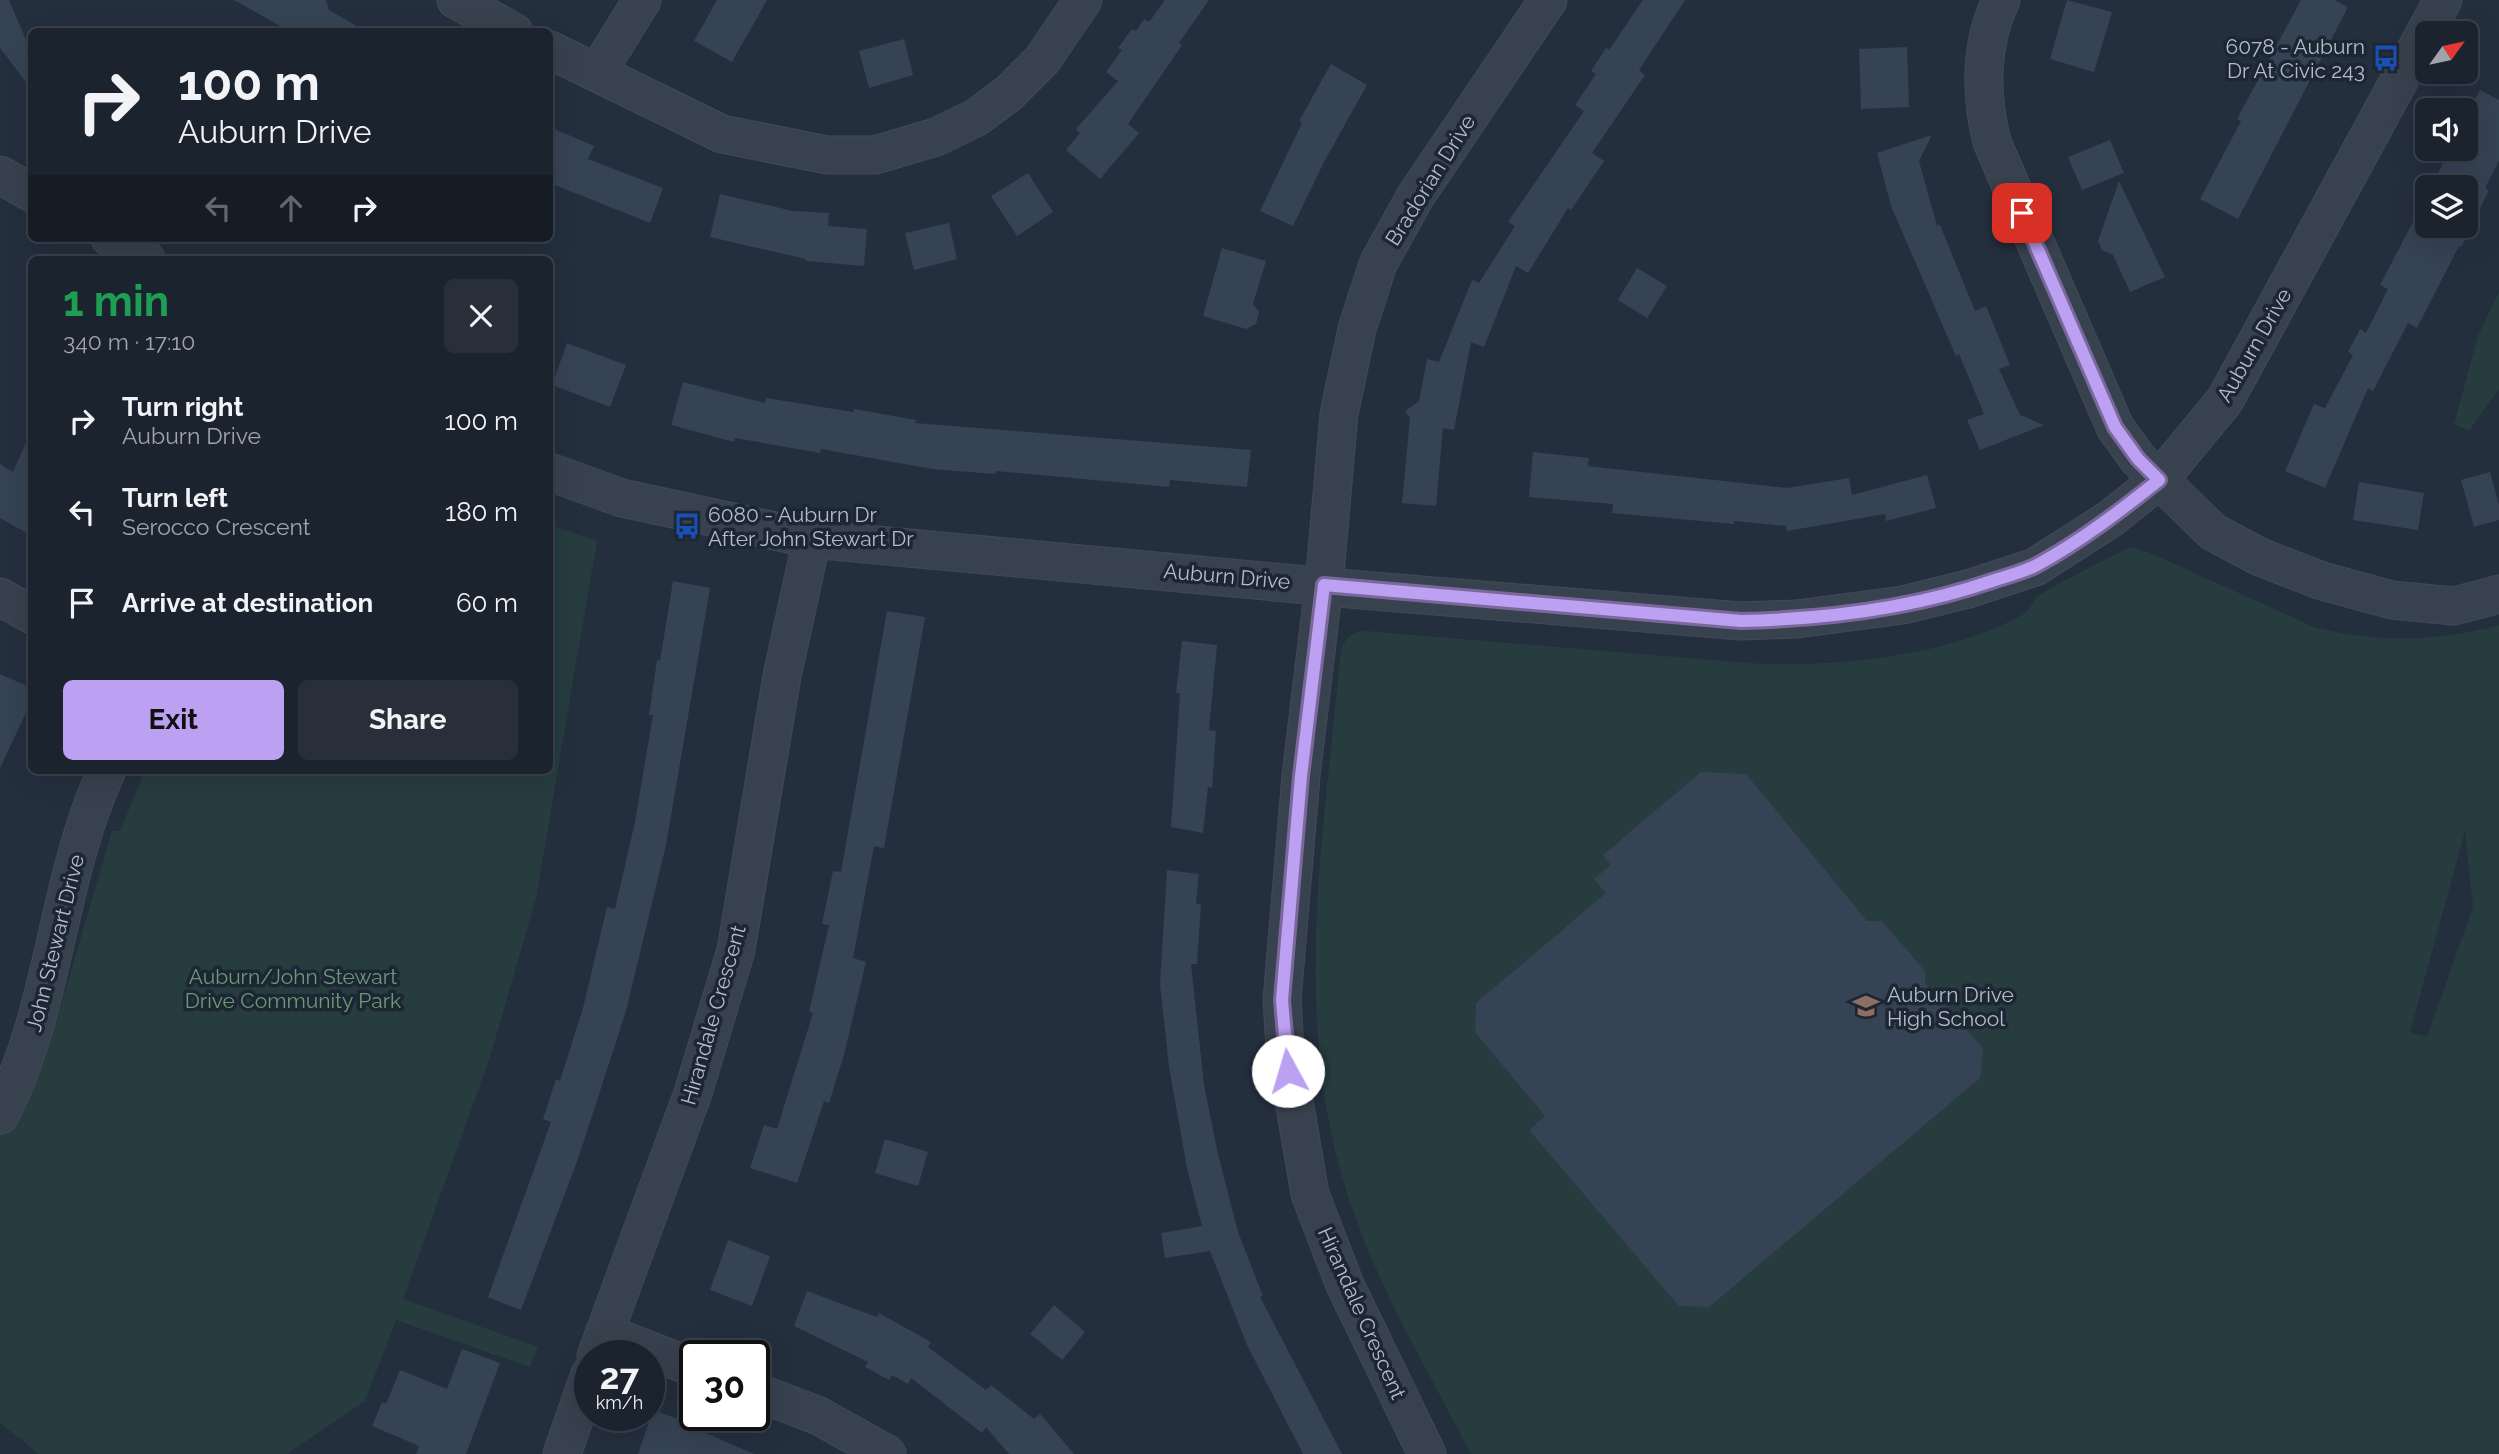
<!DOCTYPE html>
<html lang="en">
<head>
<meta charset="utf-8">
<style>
  body { margin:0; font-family:Raleway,sans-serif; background:#282f3a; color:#f1f3f6; height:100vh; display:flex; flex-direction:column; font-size:26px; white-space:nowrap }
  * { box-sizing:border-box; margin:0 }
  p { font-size:23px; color:#a0a4aa }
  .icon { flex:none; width:38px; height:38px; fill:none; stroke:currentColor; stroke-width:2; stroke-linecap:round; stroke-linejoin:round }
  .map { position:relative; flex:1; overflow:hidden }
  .sheet { position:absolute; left:28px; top:256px; width:525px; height:518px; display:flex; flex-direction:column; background:#1b232e; border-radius:10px; box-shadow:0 7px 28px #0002,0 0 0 2px #39404a }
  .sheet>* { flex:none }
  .top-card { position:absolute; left:28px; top:28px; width:525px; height:214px; border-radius:10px; box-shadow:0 7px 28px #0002,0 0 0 2px #39404a; background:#1b232e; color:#f1f3f6; overflow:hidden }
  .needle { width:46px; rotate:57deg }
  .fabs { position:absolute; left:2415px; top:21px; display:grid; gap:14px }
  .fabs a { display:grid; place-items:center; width:63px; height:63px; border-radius:10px; background:#1b232e; box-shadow:0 7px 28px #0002,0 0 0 2px #39404a; font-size:35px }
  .speed { position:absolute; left:574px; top:1340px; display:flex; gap:14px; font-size:35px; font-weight:700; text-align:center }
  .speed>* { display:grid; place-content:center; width:91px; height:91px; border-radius:50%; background:#1b232e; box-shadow:0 7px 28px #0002,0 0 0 2px #39404a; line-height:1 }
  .speed small { font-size:18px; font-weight:400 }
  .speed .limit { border:4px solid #111; border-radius:10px; background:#fff; color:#111 }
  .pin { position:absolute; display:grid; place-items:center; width:60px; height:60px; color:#fff; margin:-30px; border-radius:14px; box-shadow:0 4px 10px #0006 }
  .me { position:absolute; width:77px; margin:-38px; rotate:354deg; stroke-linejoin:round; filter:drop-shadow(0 0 5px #0008) }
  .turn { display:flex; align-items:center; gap:24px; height:147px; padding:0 35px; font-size:32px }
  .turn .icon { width:91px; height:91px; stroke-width:2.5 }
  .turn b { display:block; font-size:49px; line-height:60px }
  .lanes { display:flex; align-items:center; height:66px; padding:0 35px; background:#0003; justify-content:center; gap:35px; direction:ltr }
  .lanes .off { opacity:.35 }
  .round { display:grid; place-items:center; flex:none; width:74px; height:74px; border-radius:10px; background:#282f3a }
  .summary { display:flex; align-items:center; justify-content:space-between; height:119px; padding:0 35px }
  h1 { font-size:42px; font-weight:700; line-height:52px; color:#1e9e55 }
  .cta { display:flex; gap:14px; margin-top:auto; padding:14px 35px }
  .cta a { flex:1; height:80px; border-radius:10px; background:#bca0f2; color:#111; font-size:28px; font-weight:700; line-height:80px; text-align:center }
  .cta a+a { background:#282f3a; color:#f1f3f6 }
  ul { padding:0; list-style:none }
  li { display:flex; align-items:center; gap:21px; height:91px; padding:0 35px }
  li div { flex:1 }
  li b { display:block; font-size:26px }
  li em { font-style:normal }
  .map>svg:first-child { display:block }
  .green { fill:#263c3f; fill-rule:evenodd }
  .building { fill:#364354 }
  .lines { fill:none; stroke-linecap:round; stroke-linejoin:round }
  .street-casing { stroke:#414a57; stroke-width:39 }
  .street { stroke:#38414e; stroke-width:37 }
  .route-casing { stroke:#7a689d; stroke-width:18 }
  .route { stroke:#bca0f2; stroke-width:12 }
  .labels { text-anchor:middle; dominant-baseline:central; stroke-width:7; stroke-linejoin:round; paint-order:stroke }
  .poi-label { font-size:21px; fill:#b4bcc9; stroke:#1d2633; text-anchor:start }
  .street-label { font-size:21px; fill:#b4bcc9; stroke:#1d2633 }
  .park-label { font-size:21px; fill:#6b9a76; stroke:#1d2633 }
</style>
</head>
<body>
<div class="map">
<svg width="2499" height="1454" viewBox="0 0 2499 1454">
  <rect width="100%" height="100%" fill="#242f3e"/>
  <!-- green -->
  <path class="green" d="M2499 292V389L2469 431 2454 424 2478 336Z
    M550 525 597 541 536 898 490 1057 403 1299 538 1347 530 1367 396 1320 365 1401 287 1454H39L0 1423V1128L57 1019 112 831H120L145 770H550Z
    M2131 547 2148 552 2314 627C2376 643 2437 642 2499 625V1454H1471C1431 1376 1384 1298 1355 1216 1287 1029 1324 839 1341 648 1347 637 1353 631 1366 631L1747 663C1832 668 1948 657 2024 614 2031 609 2033 599 2041 594 2070 577 2101 562 2131 547ZM2465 831 2473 907 2427 1037 2410 1032Z"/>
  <!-- building -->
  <path class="building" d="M0 0H9L32 54V90L0 48Z
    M234 0H326L329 10 367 32H291Z
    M717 0H767L732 62 694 41Z
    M1165 0H1209L1179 43 1182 45 1128 124 1139 133 1100 179 1066 150 1080 133 1076 129 1118 81 1106 72 1122 50 1118 48 1132 29 1136 31 1144 19 1149 22Z
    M1643 0H1685L1639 70 1645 75 1592 153 1604 161 1571 210 1568 208 1528 273 1516 266 1484 347 1471 342 1454 430 1443 428 1436 506 1402 503 1410 418 1405 411 1419 401 1427 359 1439 362 1472 280 1479 283 1515 226 1508 222 1584 111 1575 105 1596 74 1591 71 1606 48 1609 50Z
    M2067 0 2112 12 2094 72 2050 59Z
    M2301 0H2334L2348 7 2238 219 2200 199 2241 121 2237 119Z
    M904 39 913 75 869 88 859 51Z
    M1907 47 1909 107 1861 109 1859 49Z
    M1331 64 1367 85 1324 162 1293 226 1260 211 1302 123 1299 121Z
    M2480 90 2499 100V161L2485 188 2489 190 2461 247 2459 246 2417 328 2408 323 2373 391 2368 388 2325 488 2285 471 2314 404 2325 408 2353 355 2348 352 2360 329 2366 333 2388 289 2380 285 2427 195V226H2466V187H2431L2450 149H2466V117Z
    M550 127 594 146 588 159 663 188 650 223 550 183Z
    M1932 135 1919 161 1937 226 1940 225 1975 311 1986 306 2010 365 1999 369 2020 415 2044 425 1980 450 1967 420 1984 414 1959 354 1956 356 1891 206 1877 153Z
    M2110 140 2124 173 2082 190 2068 157Z
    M1028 173 1053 212 1017 236 991 196Z
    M2119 181 2165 277 2130 292 2113 255 2102 250 2098 241Z
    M720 194 793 211 829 213 828 226 867 229 864 266 806 261V259L710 237Z
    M949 223 957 259 914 270 905 233Z
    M1222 248 1266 261 1253 304 1259 312 1256 324 1246 329 1203 316Z
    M1637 268 1667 286 1647 318 1618 300Z
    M567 343 626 365 610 407 552 385Z
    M683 382 765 403 766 398 853 412 854 409 916 420 915 423 1251 450 1247 487 1170 480 1169 487 996 471 995 474 932 469 821 449 820 453 735 438 734 442 671 425Z
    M32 429V536L0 518V464L13 472Z
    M1533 452 1589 458 1588 466 1787 488 1849 478 1852 495 1927 475 1936 508 1886 521 1885 514 1787 531 1786 526 1734 521V524L1612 513 1613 504 1529 497Z
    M2490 472 2499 505V520L2474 527 2461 480Z
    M2359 482 2424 493 2418 530 2353 520Z
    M673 581 710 588 666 845 626 1011 579 1156 521 1310 488 1297 551 1122 543 1119 556 1079 560 1081 583 1008 607 907 615 909 635 822 653 715H649L657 660 660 661Z
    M887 611 925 617 884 848 874 846 853 958 866 962 844 1055 829 1103 824 1101 797 1183 750 1168 764 1125 777 1129 813 1013 809 1012 829 925 822 924 833 871 841 872Z
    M1182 641 1217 645 1209 730 1216 731 1212 788 1208 787 1203 833 1171 827 1180 693H1176Z
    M0 674 32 688V700L0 768Z
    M1701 772 1746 774 1867 921H1882L1925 971V983L1983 1048 1980 1078 1709 1307 1679 1306 1529 1130 1545 1116 1475 1032 1476 1003 1606 893 1594 879 1611 865 1603 855Z
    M1167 870 1199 874 1196 904H1201L1197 964H1191L1204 1085 1218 1154 1238 1232 1263 1296 1260 1297 1342 1454H1303L1247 1345 1210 1251 1165 1258 1161 1233 1202 1226 1187 1168 1169 1067 1160 984Z
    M885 1139 928 1152 918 1186 875 1173Z
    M728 1240 770 1256 752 1306 710 1290Z
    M807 1291 877 1317 879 1313 931 1342 928 1347 986 1390 991 1385 1034 1419 1040 1414 1074 1454H1009L986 1427 982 1433 911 1378 908 1384 892 1375 889 1380 865 1367 868 1362 794 1326Z
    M1054 1305 1085 1332 1062 1360 1030 1334Z
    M462 1349 500 1363 466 1454H416L419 1446 372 1426 382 1402 386 1404 400 1370 447 1389Z
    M653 1410 707 1429 706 1433 754 1454H638Z"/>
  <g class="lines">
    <!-- street casing -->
    <g class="street-casing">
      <path id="street" d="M456 0 514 32
        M2001 0C1980 45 1980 94 1992 142L2115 427 2138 459 2213 532 2260 557 2322 581 2392 600 2454 606 2499 594
        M550 50 722 134 827 155H875L936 137 977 117 1009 93 1042 60 1083 0
        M597 73 642 0
        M0 175 32 193
        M110 238 146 259
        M550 472 622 498 812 539 1361 590 1741 621 1797 619 1903 605 1968 589 2035 567 2110 519 2159 480 2225 400 2443 0
        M0 597 32 615
        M0 1115C56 1006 56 880 107 770
        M604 1333 695 1368
        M596 1356 693 1093 736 950 782 676 812 539
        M754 1391 819 1416 887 1454
        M562 1454 590 1374
        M1427 1454 1345 1285 1310 1194 1285 1048 1282 1000 1286 953 1301 776 1324 585 1339 414 1357 329 1378 264 1415 197 1548 0"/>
    </g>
    <!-- street -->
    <use href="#street" class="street"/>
  </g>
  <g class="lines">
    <!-- route casing -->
    <g class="route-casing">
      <path id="route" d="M1288 1071 1282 1000 1301 776 1324 585 1741 621C1826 619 1911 609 1992 581 2007 576 2024 572 2037 565 2081 541 2120 511 2159 480L2138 459 2115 427 2022 213"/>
    </g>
    <!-- route -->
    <use href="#route" class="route"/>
  </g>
  <!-- icons -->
  <defs>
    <g id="bus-bare" transform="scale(2.1)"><path d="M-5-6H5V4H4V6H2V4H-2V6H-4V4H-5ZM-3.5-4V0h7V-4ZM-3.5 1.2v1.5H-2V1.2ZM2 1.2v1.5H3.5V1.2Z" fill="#1a4fb4" stroke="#1d2633" stroke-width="2.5" paint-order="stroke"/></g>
    <g id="school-bare" transform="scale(2.1)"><path d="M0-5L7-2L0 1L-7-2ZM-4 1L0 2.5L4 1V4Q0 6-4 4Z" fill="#8d6e63" stroke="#1d2633" stroke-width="2.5" paint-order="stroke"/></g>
  </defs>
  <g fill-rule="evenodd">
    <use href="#bus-bare" x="2386" y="58"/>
    <use href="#bus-bare" x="687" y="526"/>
    <use href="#school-bare" x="1866" y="1006"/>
  </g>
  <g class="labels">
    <!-- poi labels -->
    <g class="poi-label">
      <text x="2365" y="46" text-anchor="end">6078 - Auburn<tspan x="2365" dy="24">Dr At Civic 243</tspan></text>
      <text x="708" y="514">6080 - Auburn Dr<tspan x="708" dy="24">After John Stewart Dr</tspan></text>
      <text x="1887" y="994">Auburn Drive<tspan x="1887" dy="24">High School</tspan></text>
    </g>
    <!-- street labels -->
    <g class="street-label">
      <text transform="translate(1430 180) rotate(-58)">Bradorian Drive</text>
      <text transform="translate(2254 345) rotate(-60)">Auburn Drive</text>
      <text transform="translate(1227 576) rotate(5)">Auburn Drive</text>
      <text transform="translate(55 943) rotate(-76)">John Stewart Drive</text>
      <text transform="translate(713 1015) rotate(-74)">Hirandale Crescent</text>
      <text transform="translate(1362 1313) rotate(66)">Hirandale Crescent</text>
    </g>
    <!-- park labels -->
    <g class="park-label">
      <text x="293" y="976">Auburn/John Stewart<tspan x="293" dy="24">Drive Community Park</tspan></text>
    </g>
  </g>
</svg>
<div class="fabs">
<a><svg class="needle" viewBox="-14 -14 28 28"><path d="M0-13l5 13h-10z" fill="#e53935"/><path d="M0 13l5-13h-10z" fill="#a0a4aa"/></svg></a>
<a><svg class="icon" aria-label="sound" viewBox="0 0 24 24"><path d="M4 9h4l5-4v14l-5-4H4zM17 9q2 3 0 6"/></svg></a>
<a><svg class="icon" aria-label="layers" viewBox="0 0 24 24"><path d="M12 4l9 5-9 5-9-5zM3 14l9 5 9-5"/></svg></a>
</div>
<div class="speed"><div>27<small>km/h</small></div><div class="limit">30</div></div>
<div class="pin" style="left:2022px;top:213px;background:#d93025"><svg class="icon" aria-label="arrive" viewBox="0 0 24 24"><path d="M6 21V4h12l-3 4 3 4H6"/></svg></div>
<svg class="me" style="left:1288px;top:1071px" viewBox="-20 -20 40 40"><circle r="19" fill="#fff"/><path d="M0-13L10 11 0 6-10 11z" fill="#bca0f2"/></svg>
<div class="top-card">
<div class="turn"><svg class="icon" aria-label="right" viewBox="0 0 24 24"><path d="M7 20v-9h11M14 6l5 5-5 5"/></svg><div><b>100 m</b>Auburn Drive</div></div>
<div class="lanes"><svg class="icon off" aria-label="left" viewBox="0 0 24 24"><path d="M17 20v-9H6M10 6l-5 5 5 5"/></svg><svg class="icon off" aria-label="ahead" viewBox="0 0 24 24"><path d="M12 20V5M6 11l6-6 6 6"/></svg><svg class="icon" aria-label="right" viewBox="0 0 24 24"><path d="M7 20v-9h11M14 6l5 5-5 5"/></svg></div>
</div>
<section class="sheet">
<div class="summary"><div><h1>1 min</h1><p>340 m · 17:10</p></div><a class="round"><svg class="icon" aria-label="close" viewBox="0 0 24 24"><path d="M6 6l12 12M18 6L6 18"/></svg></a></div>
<ul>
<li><svg class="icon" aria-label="right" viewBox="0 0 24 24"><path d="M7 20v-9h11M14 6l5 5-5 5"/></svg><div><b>Turn right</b><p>Auburn Drive</p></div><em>100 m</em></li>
<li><svg class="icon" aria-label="left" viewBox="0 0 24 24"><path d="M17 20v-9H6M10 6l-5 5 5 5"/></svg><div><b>Turn left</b><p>Serocco Crescent</p></div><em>180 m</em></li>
<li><svg class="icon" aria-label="arrive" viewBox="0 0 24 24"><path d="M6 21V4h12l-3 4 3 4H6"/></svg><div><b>Arrive at destination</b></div><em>60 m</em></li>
</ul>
<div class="cta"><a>Exit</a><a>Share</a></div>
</section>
</div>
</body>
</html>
